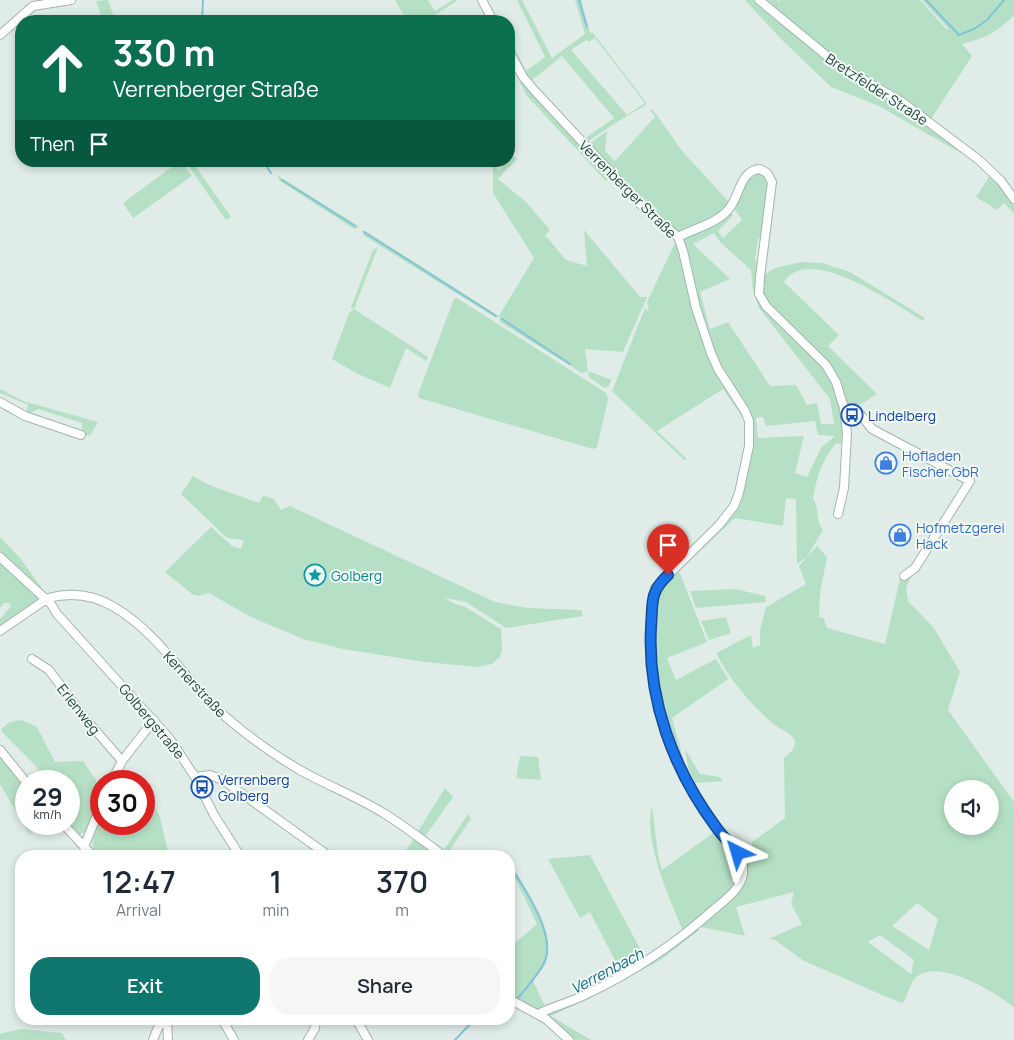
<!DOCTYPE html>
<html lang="en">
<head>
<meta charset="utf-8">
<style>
  body { margin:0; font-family:Manrope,sans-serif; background:#f6f6f7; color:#1f2937; height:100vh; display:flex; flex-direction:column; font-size:19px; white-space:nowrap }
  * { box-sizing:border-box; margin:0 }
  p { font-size:16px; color:#747a83 }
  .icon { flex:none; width:28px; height:28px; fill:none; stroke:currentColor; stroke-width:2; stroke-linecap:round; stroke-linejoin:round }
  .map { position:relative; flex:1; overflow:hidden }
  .details { position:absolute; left:15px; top:850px; width:500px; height:175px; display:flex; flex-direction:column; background:#fff; border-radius:20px; box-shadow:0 2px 8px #0003 }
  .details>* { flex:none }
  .banner { position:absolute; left:15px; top:15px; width:500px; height:152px; border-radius:20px; box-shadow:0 2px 8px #0003; background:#0b6e4f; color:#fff; overflow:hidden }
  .controls { position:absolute; left:944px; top:780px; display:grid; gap:10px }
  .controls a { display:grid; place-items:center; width:55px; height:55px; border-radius:50%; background:#fff; box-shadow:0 2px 8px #0003; font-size:25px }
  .speed { position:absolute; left:15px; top:770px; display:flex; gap:10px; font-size:25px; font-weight:700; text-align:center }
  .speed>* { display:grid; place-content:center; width:65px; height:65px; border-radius:50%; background:#fff; box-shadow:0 2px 8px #0003; line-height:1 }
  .speed small { font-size:12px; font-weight:400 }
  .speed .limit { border:8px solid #d22; background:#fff; color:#111 }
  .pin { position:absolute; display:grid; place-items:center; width:42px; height:42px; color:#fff; margin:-51px -21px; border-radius:50% 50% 50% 0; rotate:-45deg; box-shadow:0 0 5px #0007 }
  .pin .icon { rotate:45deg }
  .me { position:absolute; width:55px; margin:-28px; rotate:320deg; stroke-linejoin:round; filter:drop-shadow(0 0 4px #0008) }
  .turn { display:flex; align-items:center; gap:18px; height:105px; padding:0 15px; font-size:22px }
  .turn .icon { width:65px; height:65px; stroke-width:2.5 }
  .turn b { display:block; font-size:35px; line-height:42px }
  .then { display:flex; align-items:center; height:48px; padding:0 15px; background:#0003; gap:10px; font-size:19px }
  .eta { display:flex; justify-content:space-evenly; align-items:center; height:85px; text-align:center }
  .eta b { font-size:30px; font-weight:600; line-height:35px }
  .action { display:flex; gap:10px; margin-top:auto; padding:10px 15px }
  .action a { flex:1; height:58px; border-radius:20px; background:#0f766e; color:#fff; font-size:20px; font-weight:600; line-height:58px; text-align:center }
  .action a+a { background:#f6f6f7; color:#1f2937 }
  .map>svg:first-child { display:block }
  .green { fill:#b6e0c5; fill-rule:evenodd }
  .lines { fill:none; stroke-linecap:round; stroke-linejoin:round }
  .stream { stroke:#82c3d8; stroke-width:2 }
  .minor-casing { stroke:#a2b5b0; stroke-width:10 }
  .minor { stroke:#fff; stroke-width:8 }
  .route-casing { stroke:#114b97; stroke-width:12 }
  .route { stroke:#1a73e8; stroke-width:9 }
  .labels { text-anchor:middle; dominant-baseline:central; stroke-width:4; stroke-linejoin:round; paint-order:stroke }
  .street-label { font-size:14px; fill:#1f3f39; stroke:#f1f9f5 }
  .transit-label { font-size:14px; fill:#164399; stroke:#f1f9f5; text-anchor:start }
  .shop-label { font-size:14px; fill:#366cbe; stroke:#f1f9f5; text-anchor:start }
  .culture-label { font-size:14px; fill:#0d838f; stroke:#f1f9f5; text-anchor:start }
  .water-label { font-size:15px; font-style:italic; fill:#136480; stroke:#f1f9f5 }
</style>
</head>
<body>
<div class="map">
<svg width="1014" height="1040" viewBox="0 0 1014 1040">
  <rect width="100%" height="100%" fill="#e0ece8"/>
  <!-- green -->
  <path class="green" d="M108 0 115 20 103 21 96 1Z
    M395 0H428L435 11 453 0H458L426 21H407Z
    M517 0H522L552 58 585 34 575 0H581L590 33H593L646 102V105L617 122 587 142C566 120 509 68 509 38L526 71 545 57ZM595 38 645 103 627 115 571 50 586 40 589 42ZM562 56 614 118 584 139 531 81Z
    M745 0H777L779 2 780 0H920L947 30 948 28 922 0H1014V15C997 33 985 38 962 44L972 56 929 122 960 146 957 151 879 106 831 87 781 39Z
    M509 57 611 176 606 181 526 95Z
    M650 110H653L683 152 730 203 718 216 678 233 641 203 587 145 607 131 605 151 615 161 655 117Z
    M513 155 517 159 498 179 526 202 550 230 545 235 566 260 587 266 584 230 640 297H647L623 352 585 349 588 371 612 380 608 387 604 388 589 377 588 371 582 373 500 322 499 316 496 318 363 235 364 230 499 316 534 258 493 193V165L499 170Z
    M180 161 192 176 133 218 123 203Z
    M185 161H192L231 217 226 220Z
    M762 172 769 183 762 238H758L755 261 760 262 758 295 830 374 844 421V443L835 444C822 460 816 479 813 499 820 508 815 521 823 530L807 557 797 564 796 499 786 498 783 526 735 518 681 569 680 565 730 517 752 434 704 329 684 249 683 239 686 236 730 211 733 215 718 231 723 238 742 220 733 207C740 192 745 174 762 172ZM714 233 720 242 751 270 753 290 759 308 830 399 834 424H821L817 403 807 405 796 385 770 386 728 322 710 329 700 292 730 279 693 244ZM763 417 766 426 815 421 818 435 835 436 821 448 807 477 795 473 804 436 758 438 756 418Z
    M992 172 1014 199V213L1004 203 997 210 976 197Z
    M277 175 360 227 354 229 280 181Z
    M678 244 701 329 746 418 745 421 723 389 657 431 687 459 684 460 612 391 645 308 647 311 649 310 647 302 674 245Z
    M378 247 354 309 428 357 426 361 406 348 390 388 358 374 332 359 349 313 354 309 351 307 373 250Z
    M801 262 822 263 850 272 925 318 923 321C896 305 809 242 784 282L839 335 828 346 877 394C867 400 856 410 845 402L838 381 763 299 762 279 765 274 775 268Z
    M457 298 606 393 608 399 597 447 593 449 419 398 418 394 454 299Z
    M0 389 23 401 98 422 90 436 82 434V423L38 409 29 414 26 413 28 405 0 393Z
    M193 476 207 484 259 503 263 495 274 499 281 510 290 506 495 602 527 608 581 610 583 616 506 628 466 602 445 598 453 603 465 607 501 629 502 650 500 657 492 664 478 667 425 662 343 649 303 639 249 616 209 593 198 596 192 594 165 572 211 527 232 546 241 549 244 540 227 538 181 494Z
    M0 537 21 559 43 590 42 593 0 554Z
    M817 546 827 557 820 593 819 618 823 617 827 628 885 644 900 579 913 572 906 588 908 601 934 628 960 672 948 710 1014 802V1007C996 993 943 960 919 975 911 980 908 993 904 1002L901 1003 804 961 775 940 769 939 802 924 791 904 794 892 736 907 745 936 702 927V923L740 885 742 852 752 853V842L785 818 784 758C789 754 798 746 794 739 790 732 778 728 772 723 749 702 730 680 716 653L751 635 753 648 760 645V630L766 607 806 584 799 566ZM952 789H990V826H952ZM917 903 938 919 929 950 892 926ZM880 935 914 960 911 974 868 942Z
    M0 560 38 596V601L0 629V619L11 606 9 603H4L0 608Z
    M675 571 680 573 681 576 707 642 667 658 676 680 716 659 728 679 672 718 686 769 692 784 674 748 653 675 654 603 657 590Z
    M735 589 765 596 766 602 696 608 690 591Z
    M726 617 731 633 709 640 701 621Z
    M22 720 37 727 55 762 83 761 96 780 101 796 85 832 78 835 66 824H69V781H44L37 767 2 732 1 729 10 722Z
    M685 749 700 774 720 777 723 781 695 783 688 767Z
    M3 756 26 785V824H34L30 835 0 784V757Z
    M520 756 538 757 541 780 516 778Z
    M445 788 453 797 424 838 417 833Z
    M150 798 160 817 169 856H97C88 841 95 829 101 814V824H144V802Z
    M652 806 658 855 662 870 716 831 736 854 741 864 738 883 685 932 682 929C669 897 643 841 652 806Z
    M468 814 471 819 447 854 443 851Z
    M414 839 436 856H402Z
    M590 855 646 960 622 974 590 912 580 918 548 859Z
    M516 872C530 895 556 934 546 962 544 968 537 975 533 981L546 1008 535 1010 509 997V948L537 924 513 874Z
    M700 929 662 959 590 998 551 1016 591 1040H572L548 1019 547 1014 550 1011 585 996 695 930Z
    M20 1029 62 1033 66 1040H0V1034Z"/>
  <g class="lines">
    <!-- stream -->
    <path class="stream" d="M579 0 587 27
      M926 0 959 35 974 29 987 20 1004 0
      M202 21 203 0
      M263 161 271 173
      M282 180 355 226
      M364 232 496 316
      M502 319 570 364
      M516 875C529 897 555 935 545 961 539 974 527 987 518 998
      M652 962 697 930
      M551 1013 559 1009
      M455 1040 472 1022 478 1019"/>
    <!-- minor casing -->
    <g class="minor-casing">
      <path id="minor" d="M482 0 493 21
        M759 0 838 65 902 102 979 160 1001 181 1014 199
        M0 35 33 6 71 0
        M509 51 523 77 535 91 640 204 678 237 683 251 696 308 711 353 718 369 745 411 749 421V446L739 493 734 506 719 525 655 588C642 654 655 715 684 775 693 793 704 810 715 827 723 838 739 848 743 862 743 865 743 871 743 874 740 890 724 901 712 911 674 945 633 972 587 994 571 1002 554 1006 538 1014
        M678 237C695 228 720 223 731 206 740 193 741 170 760 169L767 173 772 182 760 277 759 294 766 306 826 365 836 382 844 408 847 433 844 488 838 514
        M0 402 25 416 81 435
        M844 408H855L872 429 970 481 915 568 904 576
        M0 557 51 604 57 614 170 739 195 777 214 815 240 856
        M0 631 48 598C71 592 94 595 114 607 163 636 189 688 233 723 253 740 275 755 298 769 326 785 358 797 385 814 406 827 425 842 444 856
        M32 659 49 670 84 717 122 761
        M0 750 26 782
        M195 777 210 775 223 780 329 856
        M112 781 122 761 154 720
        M63 824 93 856
        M84 847 101 805
        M509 873 510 872
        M509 999 546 1019 569 1040
        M167 1019 168 1040
        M222 1019 234 1040
        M356 1019 368 1040
        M153 1040 159 1025 167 1021
        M308 1040 315 1028 316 1019"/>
    </g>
    <!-- minor -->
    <use href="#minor" class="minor"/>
  </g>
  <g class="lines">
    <!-- route casing -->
    <g class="route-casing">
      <path id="route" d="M668 575C649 593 653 603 651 627 647 699 673 769 716 827 722 836 731 844 738 853"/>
    </g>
    <!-- route -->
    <use href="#route" class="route"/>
  </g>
  <!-- icons -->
  <defs>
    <g id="bus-ring" transform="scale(1.125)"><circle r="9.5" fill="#f1f9f5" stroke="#1a4fb4" stroke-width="1.5"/><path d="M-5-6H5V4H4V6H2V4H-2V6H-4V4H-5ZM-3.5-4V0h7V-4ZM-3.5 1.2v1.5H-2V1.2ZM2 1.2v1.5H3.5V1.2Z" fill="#1a4fb4"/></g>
    <g id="shop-ring" transform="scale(1.125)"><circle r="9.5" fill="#f1f9f5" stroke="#3f7fe0" stroke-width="1.5"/><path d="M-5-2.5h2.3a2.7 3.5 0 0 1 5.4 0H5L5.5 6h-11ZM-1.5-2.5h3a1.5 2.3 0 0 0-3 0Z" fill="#3f7fe0"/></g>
    <g id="sight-ring" transform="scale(1.125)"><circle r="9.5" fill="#f1f9f5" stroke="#0f9aa8" stroke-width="1.5"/><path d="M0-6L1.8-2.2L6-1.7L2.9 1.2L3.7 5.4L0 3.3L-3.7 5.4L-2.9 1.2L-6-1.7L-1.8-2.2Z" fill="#0f9aa8"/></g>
  </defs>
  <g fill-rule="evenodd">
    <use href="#bus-ring" x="852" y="415"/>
    <use href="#shop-ring" x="886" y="463"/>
    <use href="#shop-ring" x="900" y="535"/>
    <use href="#sight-ring" x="315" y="575"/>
    <use href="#bus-ring" x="202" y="787"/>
  </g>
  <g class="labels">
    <!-- street labels -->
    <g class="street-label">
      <text transform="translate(877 89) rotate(33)">Bretzfelder Straße</text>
      <text transform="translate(628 189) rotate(45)">Verrenberger Straße</text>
      <text transform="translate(195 684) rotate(47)">Kernerstraße</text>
      <text transform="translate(79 709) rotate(52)">Erlenweg</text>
      <text transform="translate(152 721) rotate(50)">Golbergstraße</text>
    </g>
    <!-- transit labels -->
    <g class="transit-label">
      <text x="868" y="415">Lindelberg</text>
      <text x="218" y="779">Verrenberg<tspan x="218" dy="16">Golberg</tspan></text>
    </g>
    <!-- shop labels -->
    <g class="shop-label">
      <text x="902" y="455">Hofladen<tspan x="902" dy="16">Fischer GbR</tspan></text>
      <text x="916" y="527">Hofmetzgerei<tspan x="916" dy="16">Hack</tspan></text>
    </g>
    <!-- culture labels -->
    <g class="culture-label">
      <text x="331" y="575">Golberg</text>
    </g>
    <!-- water labels -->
    <g class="water-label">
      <text transform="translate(607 971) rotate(-28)">Verrenbach</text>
    </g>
  </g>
</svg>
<div class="controls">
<a><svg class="icon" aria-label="sound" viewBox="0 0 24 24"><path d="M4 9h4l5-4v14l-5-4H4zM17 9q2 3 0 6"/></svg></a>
</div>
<div class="speed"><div>29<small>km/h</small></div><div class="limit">30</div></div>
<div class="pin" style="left:668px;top:575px;background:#d93025"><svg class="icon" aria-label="arrive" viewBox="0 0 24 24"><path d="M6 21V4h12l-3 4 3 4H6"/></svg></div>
<svg class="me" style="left:738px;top:853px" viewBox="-20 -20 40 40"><path d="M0-17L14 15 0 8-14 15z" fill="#1a73e8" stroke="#fff" stroke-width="4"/></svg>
<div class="banner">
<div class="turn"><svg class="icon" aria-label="ahead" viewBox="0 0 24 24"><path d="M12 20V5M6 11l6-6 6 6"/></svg><div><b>330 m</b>Verrenberger Straße</div></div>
<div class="then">Then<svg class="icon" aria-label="arrive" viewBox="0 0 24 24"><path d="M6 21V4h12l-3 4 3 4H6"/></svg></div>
</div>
<section class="details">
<div class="eta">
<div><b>12:47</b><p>Arrival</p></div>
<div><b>1</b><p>min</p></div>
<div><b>370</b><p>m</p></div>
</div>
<div class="action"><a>Exit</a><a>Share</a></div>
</section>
</div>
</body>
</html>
